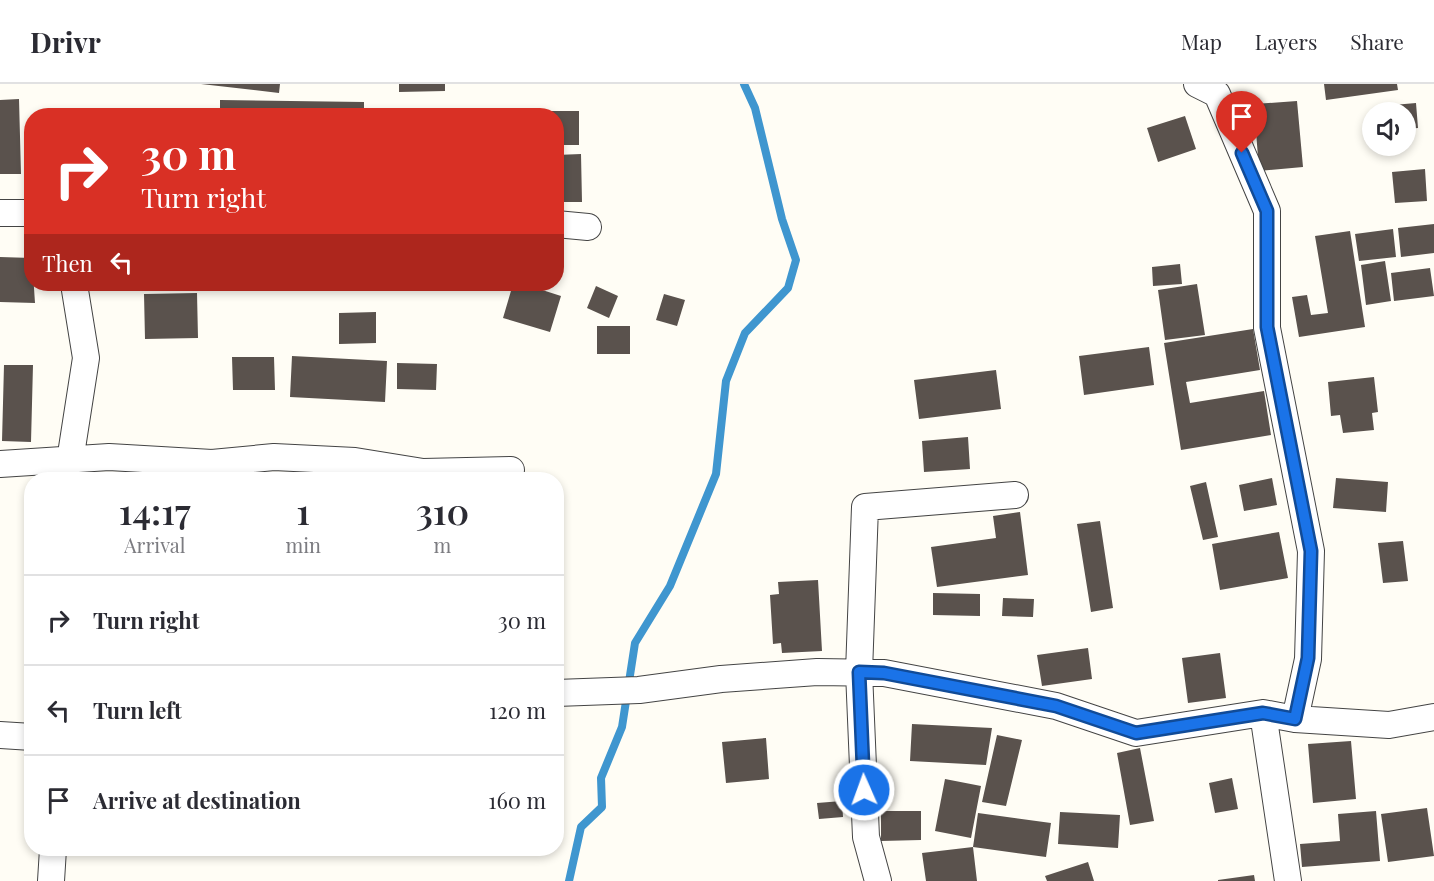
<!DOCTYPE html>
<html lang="en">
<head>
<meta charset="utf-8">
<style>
  body { margin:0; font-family:"Playfair Display",serif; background:#f7f7f7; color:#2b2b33; height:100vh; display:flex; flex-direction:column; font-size:22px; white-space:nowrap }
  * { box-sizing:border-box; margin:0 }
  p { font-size:20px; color:#7c7c81 }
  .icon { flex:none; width:33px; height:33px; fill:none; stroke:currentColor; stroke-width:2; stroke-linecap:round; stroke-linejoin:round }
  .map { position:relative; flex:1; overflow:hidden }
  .side { position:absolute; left:24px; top:388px; width:540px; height:384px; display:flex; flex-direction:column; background:#fff; border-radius:24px; box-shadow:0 3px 9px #0003 }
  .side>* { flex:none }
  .top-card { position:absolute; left:24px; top:24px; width:540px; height:183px; border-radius:24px; box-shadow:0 3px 9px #0003; background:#d93025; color:#fff; overflow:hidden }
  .buttons { position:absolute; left:1362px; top:18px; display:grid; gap:12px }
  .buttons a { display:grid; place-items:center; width:54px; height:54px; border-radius:50%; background:#fff; box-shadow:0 3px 9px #0003; font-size:30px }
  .pin { position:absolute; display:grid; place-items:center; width:51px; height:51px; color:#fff; margin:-62px -26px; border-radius:50% 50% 50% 0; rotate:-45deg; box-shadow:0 0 6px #0007 }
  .pin .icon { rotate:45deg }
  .me { position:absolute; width:66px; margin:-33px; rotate:358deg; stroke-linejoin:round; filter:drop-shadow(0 0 4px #0008) }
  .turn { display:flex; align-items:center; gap:21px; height:126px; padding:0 18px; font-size:27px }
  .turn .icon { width:78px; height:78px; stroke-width:2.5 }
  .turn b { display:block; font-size:42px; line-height:51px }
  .then { display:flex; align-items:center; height:57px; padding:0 18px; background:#0003; gap:12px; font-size:22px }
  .eta { display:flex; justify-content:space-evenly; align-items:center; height:102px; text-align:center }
  .eta b { font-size:36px; font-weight:600; line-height:42px }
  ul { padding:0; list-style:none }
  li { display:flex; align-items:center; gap:18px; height:90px; padding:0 18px; border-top:2px solid #e1e1e2 }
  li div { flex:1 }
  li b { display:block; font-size:22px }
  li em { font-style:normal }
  header { display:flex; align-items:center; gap:36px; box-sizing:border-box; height:84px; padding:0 30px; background:#fff; border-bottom:2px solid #e1e1e2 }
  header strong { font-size:28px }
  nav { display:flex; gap:33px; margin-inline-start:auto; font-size:21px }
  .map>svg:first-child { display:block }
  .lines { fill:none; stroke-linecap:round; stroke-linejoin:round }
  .stream { stroke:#3f96cf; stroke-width:8 }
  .building { fill:#5a524d }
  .minor-casing { stroke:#444; stroke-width:28 }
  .minor { stroke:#fff; stroke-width:26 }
  .route-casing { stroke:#114b97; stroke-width:15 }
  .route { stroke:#1a73e8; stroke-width:10 }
</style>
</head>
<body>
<header>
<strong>Drivr</strong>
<nav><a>Map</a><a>Layers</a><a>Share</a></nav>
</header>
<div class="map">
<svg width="1434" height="797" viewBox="0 0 1434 797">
  <rect width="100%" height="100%" fill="#fffdf5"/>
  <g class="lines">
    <!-- stream -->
    <path class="stream" d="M569 797 581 743 602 723 601 694 622 643 635 559 670 502 716 390 726 297 745 249 788 204 796 176 782 135 755 24 744 0"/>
  </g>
  <!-- building -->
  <path class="building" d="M201 0H280L279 9Z
    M399 0H445V7L399 8Z
    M1324 0H1397L1398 6 1326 16Z
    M19 15 21 90H0V16Z
    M220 16 364 18V32H220Z
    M1297 17 1303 83 1259 87 1254 20Z
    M1416 19 1418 44 1406 45V28H1382V22Z
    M398 24 461 25V32H398Z
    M482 27H579V61H556V32H482Z
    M1185 32 1196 65 1158 78 1147 44Z
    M581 70 582 118H556V71Z
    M1425 85 1427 117 1395 119 1392 88Z
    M1434 140V169L1401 173 1398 144Z
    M1393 145 1396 173 1359 177 1355 150Z
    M1350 147 1365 243 1299 253 1292 213 1307 211 1311 231 1328 229 1315 152Z
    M0 173 32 174 35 219 0 218Z
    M1385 177 1391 217 1366 221 1361 181Z
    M1180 180 1182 200 1153 202 1152 183Z
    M1430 184 1434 212 1394 217 1391 189Z
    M513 200H537L536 204 561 212 550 248 503 234Z
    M1197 200 1205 251 1165 256 1158 206Z
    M596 202 618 212 609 234 587 224Z
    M197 209 198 254 145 255 144 210Z
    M664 210 685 216 677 242 656 236Z
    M376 228V259L339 260V229Z
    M597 242H630V270H597Z
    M1253 245 1260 286 1186 298 1190 319 1264 307 1271 351 1181 366 1164 259Z
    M1149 263 1154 301 1084 311 1079 272Z
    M292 272 387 277 385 318 290 313Z
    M232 273H274L275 306H233Z
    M397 279 437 280 436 306 397 305Z
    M4 281H33L31 358 2 357Z
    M996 286 1001 325 919 335 914 296Z
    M1374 293 1378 328 1372 329 1374 346 1343 349 1340 331 1331 332 1328 298Z
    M968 353 970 385 924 388 922 357Z
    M1272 394 1277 421 1244 427 1239 401Z
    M1336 394 1388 398 1386 428 1333 424Z
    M1206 398 1218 453 1203 456 1190 402Z
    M1020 428 1028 491 937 503 931 463 996 454 993 432Z
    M1100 437 1113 524 1091 528 1077 440Z
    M1279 448 1288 494 1220 506 1212 460Z
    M1403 457 1408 497 1383 499 1378 459Z
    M818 496 822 567 782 569 781 559 773 560 770 511 779 510 778 498Z
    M933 509 980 510V532L933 531Z
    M1003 514 1034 515 1033 533 1002 532Z
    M1088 564 1092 595 1042 602 1037 571Z
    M1220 569 1226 614 1188 619 1182 574Z
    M912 640 992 644 986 681 910 677Z
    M997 651 1022 656 1006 722 982 718Z
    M766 654 769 695 726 699 722 658Z
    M1351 657 1356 715 1313 719 1308 660Z
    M1140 664 1154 737 1130 741 1117 669Z
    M1232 694 1238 725 1215 729 1209 699Z
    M945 695 981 702 971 754 935 747Z
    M842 717 843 733 819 735 817 719Z
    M1427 724 1434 772 1388 778 1381 730Z
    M881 727H921V756L881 757Z
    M1376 727 1380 777 1302 783 1300 760 1340 757 1338 730Z
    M1060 728 1120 731 1118 764 1058 760Z
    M978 729 1051 739 1046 773 973 763Z
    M973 763 977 797H926L922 769Z
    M1088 778 1094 797H1047L1045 792Z
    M1254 791 1255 797H1218V796Z"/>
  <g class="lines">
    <!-- minor casing -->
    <g class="minor-casing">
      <path id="minor" d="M1197 0 1217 10 1267 127V244L1311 467 1308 575 1295 635
        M0 129H32
        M556 140 588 143
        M0 380 109 373 212 379 274 373 355 377 423 388 511 386
        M67 396 86 274 74 200
        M556 609 639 606 721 595 817 588 884 589 1056 622 1136 649 1263 629 1295 635 1389 641 1434 633
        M1263 629 1288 797
        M0 651 32 653
        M51 797 53 765
        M878 797 866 753 859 588 865 423 1015 411"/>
    </g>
    <!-- minor -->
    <use href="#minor" class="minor"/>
  </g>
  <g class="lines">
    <!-- route casing -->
    <g class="route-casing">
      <path id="route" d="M864 706 859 588 884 589 1056 622 1136 649 1263 629 1295 635 1308 574 1311 467 1267 243V127L1242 69"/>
    </g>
    <!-- route -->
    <use href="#route" class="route"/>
  </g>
</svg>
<div class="buttons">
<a><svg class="icon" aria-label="sound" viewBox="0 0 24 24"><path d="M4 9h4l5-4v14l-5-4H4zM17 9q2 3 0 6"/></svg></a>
</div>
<div class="pin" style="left:1242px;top:69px;background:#d93025"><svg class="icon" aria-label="arrive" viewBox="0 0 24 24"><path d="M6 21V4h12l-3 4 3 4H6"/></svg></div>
<svg class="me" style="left:864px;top:706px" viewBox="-20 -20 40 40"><circle r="17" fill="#1a73e8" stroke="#fff" stroke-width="3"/><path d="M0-11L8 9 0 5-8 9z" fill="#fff"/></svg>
<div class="top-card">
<div class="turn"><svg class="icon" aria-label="right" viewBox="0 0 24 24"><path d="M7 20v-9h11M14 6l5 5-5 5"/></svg><div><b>30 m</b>Turn right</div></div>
<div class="then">Then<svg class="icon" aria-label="left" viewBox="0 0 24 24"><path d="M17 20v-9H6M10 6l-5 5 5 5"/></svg></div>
</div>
<section class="side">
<div class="eta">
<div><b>14:17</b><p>Arrival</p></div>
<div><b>1</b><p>min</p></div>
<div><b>310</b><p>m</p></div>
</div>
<ul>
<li><svg class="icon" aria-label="right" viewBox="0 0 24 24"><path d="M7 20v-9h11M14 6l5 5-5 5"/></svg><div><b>Turn right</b></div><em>30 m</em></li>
<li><svg class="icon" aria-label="left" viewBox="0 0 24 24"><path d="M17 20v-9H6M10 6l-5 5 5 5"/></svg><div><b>Turn left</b></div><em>120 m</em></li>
<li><svg class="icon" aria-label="arrive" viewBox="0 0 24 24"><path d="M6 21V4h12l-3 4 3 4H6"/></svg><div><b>Arrive at destination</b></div><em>160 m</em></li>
</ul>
</section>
</div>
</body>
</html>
